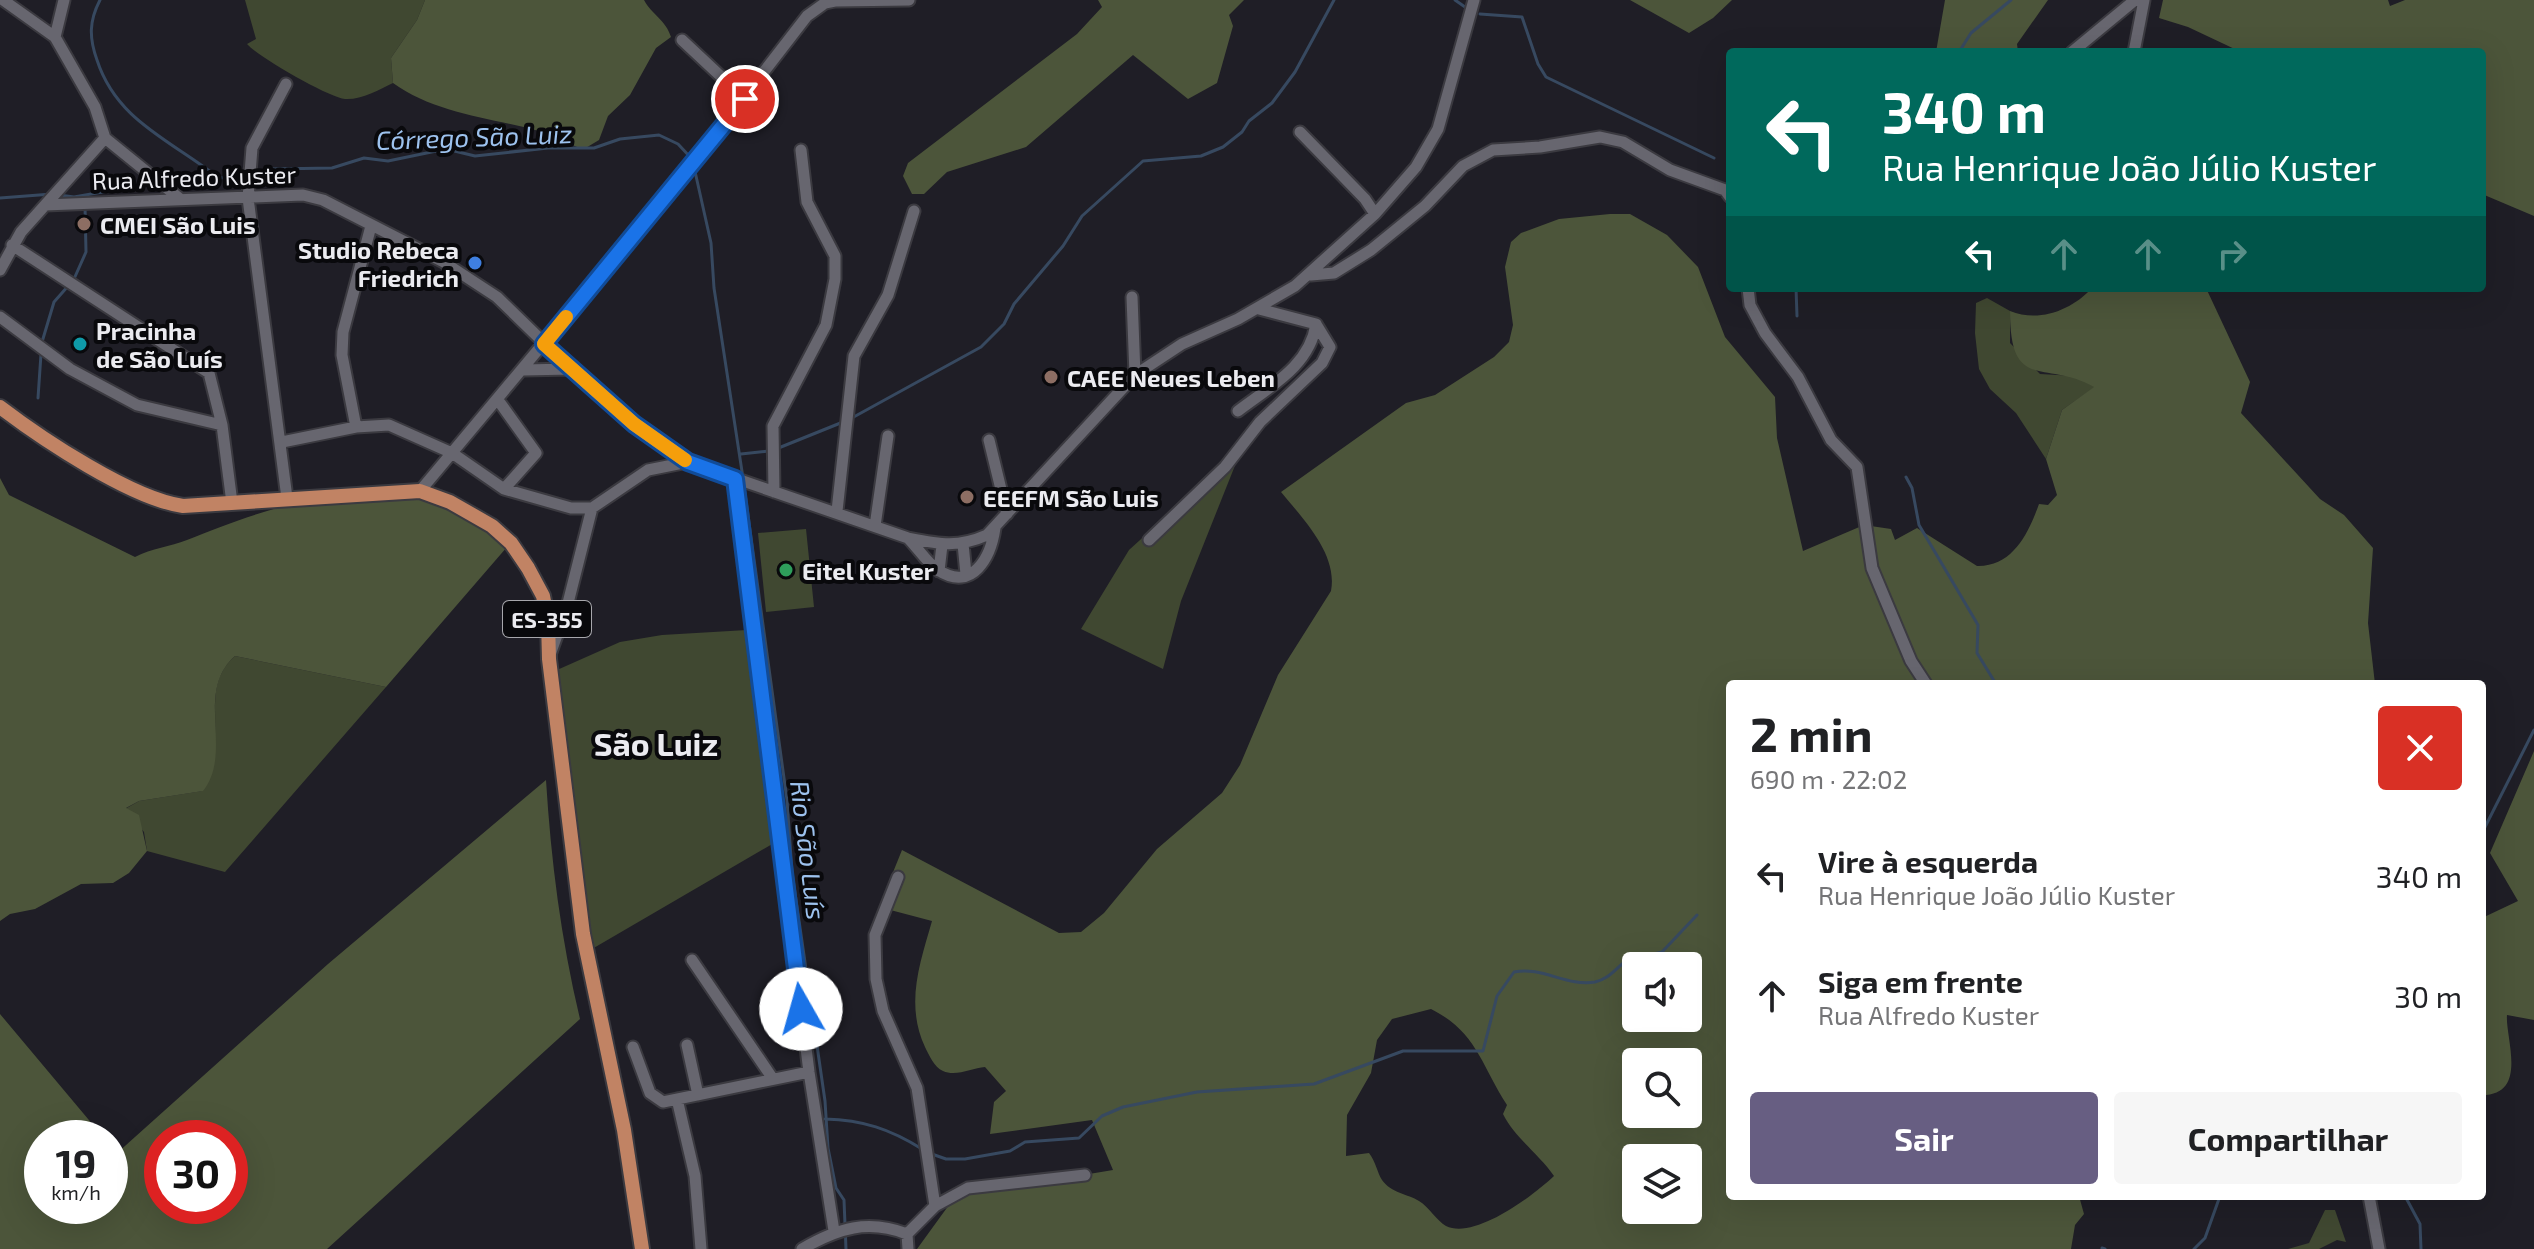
<!DOCTYPE html>
<html lang="pt">
<head>
<meta charset="utf-8">
<style>
  body { margin:0; font-family:"Exo 2",sans-serif; background:#f6f6f6; color:#202124; height:100vh; display:flex; flex-direction:column; font-size:30px; white-space:nowrap }
  * { box-sizing:border-box; margin:0 }
  p { font-size:26px; color:#757577 }
  .icon { flex:none; width:44px; height:44px; fill:none; stroke:currentColor; stroke-width:2; stroke-linecap:round; stroke-linejoin:round }
  .map { position:relative; flex:1; overflow:hidden }
  .details { position:absolute; left:1726px; top:680px; width:760px; height:520px; display:flex; flex-direction:column; background:#fff; border-radius:8px; box-shadow:0 8px 32px #0002 }
  .details>* { flex:none }
  .guide { position:absolute; left:1726px; top:48px; width:760px; height:244px; border-radius:8px; box-shadow:0 8px 32px #0002; background:#00695c; color:#fff; overflow:hidden }
  .buttons { position:absolute; left:1622px; top:952px; display:grid; gap:16px }
  .buttons a { display:grid; place-items:center; width:80px; height:80px; border-radius:8px; background:#fff; box-shadow:0 8px 32px #0002; font-size:40px }
  .speed { position:absolute; left:24px; top:1120px; display:flex; gap:16px; font-size:40px; font-weight:700; text-align:center }
  .speed>* { display:grid; place-content:center; width:104px; height:104px; border-radius:50%; background:#fff; box-shadow:0 8px 32px #0002; line-height:1 }
  .speed small { font-size:20px; font-weight:400 }
  .speed .limit { border:12px solid #d22; background:#fff; color:#111 }
  .pin { position:absolute; display:grid; place-items:center; width:68px; height:68px; color:#fff; margin:-34px; border:4px solid #fff; border-radius:50%; box-shadow:0 2px 8px #0007 }
  .me { position:absolute; width:88px; margin:-44px; rotate:353deg; stroke-linejoin:round; filter:drop-shadow(0 0 6px #0008) }
  .turn { display:flex; align-items:center; gap:28px; height:168px; padding:0 24px; font-size:36px }
  .turn .icon { width:104px; height:104px; stroke-width:2.5 }
  .turn b { display:block; font-size:56px; line-height:68px }
  .lanes { display:flex; align-items:center; height:76px; padding:0 24px; background:#0003; justify-content:center; gap:40px; direction:ltr }
  .lanes .off { opacity:.35 }
  .round { display:grid; place-items:center; flex:none; width:84px; height:84px; border-radius:8px; background:#f6f6f6 }
  .overview { display:flex; align-items:center; justify-content:space-between; height:136px; padding:0 24px }
  h1 { font-size:48px; font-weight:700; line-height:60px }
  .button { display:flex; gap:16px; margin-top:auto; padding:16px 24px }
  .button a { flex:1; height:92px; border-radius:8px; background:#675e82; color:#fff; font-size:32px; font-weight:700; line-height:92px; text-align:center }
  .button a+a { background:#f6f6f6; color:#202124 }
  ul { padding:0; list-style:none }
  li { display:flex; align-items:center; gap:24px; height:120px; padding:0 24px }
  li div { flex:1 }
  li b { display:block; font-size:30px }
  li em { font-style:normal }
  .map>svg:first-child { display:block }
  .green { fill:#404831 }
  .forest { fill:#4c553a; fill-rule:evenodd }
  .lines { fill:none; stroke-linecap:round; stroke-linejoin:round }
  .stream { stroke:#374960; stroke-width:3 }
  .minor-casing { stroke:#3b3a40; stroke-width:15 }
  .major-casing { stroke:#3b3a40; stroke-width:18 }
  .minor { stroke:#67666f; stroke-width:11 }
  .major { stroke:#c18364; stroke-width:14 }
  .route-casing { stroke:#114b97; stroke-width:20 }
  .route { stroke:#1a73e8; stroke-width:14 }
  .slow { stroke:#f59e0b; stroke-width:14 }
  .education-dot { fill:#8d6e63; stroke:#09090c; stroke-width:3 }
  .shop-dot { fill:#3f7fe0; stroke:#09090c; stroke-width:3 }
  .culture-dot { fill:#0f9aa8; stroke:#09090c; stroke-width:3 }
  .leisure-dot { fill:#2e9e5b; stroke:#09090c; stroke-width:3 }
  .labels { text-anchor:middle; dominant-baseline:central; stroke-width:8; stroke-linejoin:round; paint-order:stroke }
  .shield { fill:#09090c; stroke:#a7a7ac; stroke-width:2 }
  .shield-label { font-size:22px; font-weight:bold; fill:#ebebf0 }
  .street-label { font-size:24px; fill:#ebebf0; stroke:#09090c }
  .poi-label { font-size:24px; font-weight:bold; fill:#ebebf0; stroke:#09090c; text-anchor:start }
  .water-label { font-size:26px; font-style:italic; fill:#9dc2ee; stroke:#09090c }
  .district-label { font-size:32px; font-weight:bold; fill:#ebebf0; stroke:#09090c }
</style>
</head>
<body>
<div class="map">
<svg width="2534" height="1249" viewBox="0 0 2534 1249">
  <rect width="100%" height="100%" fill="#1f1e26"/>
  <!-- green -->
  <path class="green" d="M245 0H425L417 20 391 58 393 83C379 90 361 100 345 99 330 98 258 57 247 44L256 39Z
    M1987 298 2010 311V343L2040 374 2075 376 2095 387 2062 410 2046 459 2016 413 1990 389 1979 369 1975 333 1976 303Z
    M1238 458 1181 601 1163 669 1081 629 1129 550 1183 501Z
    M806 529 814 607 766 612 758 533Z
    M747 630 774 843 580 956 563 818 557 670 620 642 662 635Z
    M235 656 386 687 225 872 147 851 144 832 125 809 139 801 202 791C207 773 214 753 215 734 216 704 210 678 235 656Z
    M2325 1210H2335L2346 1242 2337 1240 2319 1249H2288L2309 1243Z"/>
  <!-- forest -->
  <path class="forest" d="M425 0H644C652 15 666 20 671 37L656 48 630 95 608 116 599 140 584 149C567 145 556 135 539 131 491 118 434 113 393 83L391 58 417 20Z
    M1098 0H1244L1229 15 1233 26 1217 83 1188 99 1133 55 1026 147 947 172 924 194H912L903 176 908 163 1077 34 1102 7Z
    M1630 0H1732L1713 18 1689 33Z
    M1945 0H2048L2017 44 2018 52H1936Z
    M2163 0H2388L2390 6 2405 0H2534V216L2482 194V52H2241L2188 27 2159 18Z
    M1610 214H1630L1667 235 1698 267 1725 337 1775 397 1777 438 1803 551 1864 525 1891 529 1895 540 1917 528 1977 566C2013 567 2029 532 2039 504L2048 505 2057 495 2046 459 2062 410 2094 387C2045 359 2010 394 2010 311 2039 323 2072 310 2092 288H2206L2250 382 2241 413 2320 499 2344 515 2373 548 2368 623 2375 684H1730V1196H2079L2084 1214 2075 1225 2071 1249H917L954 1198 984 1180 1059 1179 1113 1170 1092 1120 990 1134 994 1102 1006 1091 985 1067C972 1068 956 1077 943 1071 934 1067 929 1055 925 1047 905 1004 920 963 932 921L879 907 902 850 1059 933 1081 932 1104 913 1157 849 1222 793 1240 765 1278 675 1331 591C1338 554 1303 519 1281 492L1406 403 1435 395 1494 357 1509 342 1513 325 1505 267 1511 242 1521 233 1559 219ZM1636 966H1688V1018H1636ZM1431 1009C1477 1032 1481 1065 1507 1105L1503 1114C1515 1138 1539 1154 1554 1176 1534 1195 1475 1240 1446 1226 1437 1221 1429 1207 1419 1201 1408 1194 1391 1193 1382 1180 1377 1172 1376 1162 1369 1153L1346 1156 1347 1115 1371 1073 1377 1040 1392 1019ZM1636 1062H1688V1114H1636ZM1636 1158H1688V1210H1636Z
    M0 478 9 495 135 557C152 548 170 547 187 540 258 511 366 473 443 500 466 509 490 530 507 547L386 687 235 656C194 692 234 752 203 791L139 801 126 808 139 815 147 851 129 873 113 883 81 884 35 909 10 914 0 921Z
    M2534 751V1020L2507 1015C2505 1037 2529 1095 2482 1095V918L2518 901 2490 853Z
    M546 780C551 861 561 939 580 1019L327 1249H0V1014L104 1138H42V1206H110V1147L116 1154 328 964ZM162 1138H230V1206H162Z"/>
  <g class="lines">
    <!-- stream -->
    <path class="stream" d="M100 0C89 21 89 38 97 60 117 122 173 141 220 179
      M1455 0 1465 7
      M1480 14 1522 17 1538 64 1546 77 1714 158
      M1959 52 1971 33 2011 0
      M694 167 711 243 714 288 743 478
      M253 174 273 169 332 168 364 158 388 161 446 149 475 156 548 148H594L620 139 659 135 678 144 692 159
      M166 182 246 176
      M59 195 74 197 154 183
      M0 198 52 194
      M74 279 86 252 85 206
      M1796 288 1797 316
      M42 342 54 302 69 285
      M38 398 41 354
      M850 419 981 347 1004 324 1014 304 1063 246 1082 216 1143 161 1201 156 1223 147 1242 132 1249 121 1272 103 1295 72 1334 0
      M776 449 843 422
      M741 454 769 451
      M1906 477 1912 488 1919 525 1978 625 1977 653 1996 684
      M744 486 787 800 792 872 825 1101 828 1148 836 1188 844 1200 846 1249
      M2482 833 2534 730
      M825 1119C863 1120 890 1129 922 1149
      M929 1153 946 1159H965L1010 1151 1025 1142 1079 1138 1102 1116 1123 1107 1197 1092 1314 1084 1403 1051H1483L1497 996 1514 972C1542 966 1567 987 1595 982 1609 979 1615 969 1626 961 1638 954 1650 956 1662 952L1697 915
      M2405 1196 2420 1224 2421 1249
      M2102 1248 2105 1249
      M2194 1249 2205 1238 2220 1196"/>
    <!-- minor casing -->
    <g class="minor-casing">
      <path id="minor" d="M55 37 64 0
        M682 40 745 99
        M2072 52 2135 0
        M2134 52 2144 0
        M286 84 252 148 248 198 287 498
        M1300 132 1365 199 1375 214
        M105 138 179 198
        M45 205 303 195 323 200 442 261 497 297 571 369 634 424 688 462
        M12 245 209 373 222 425 232 503
        M0 270 21 232 105 138 95 107 55 37 3 0
        M1311 275 1334 273 1371 250 1425 206 1463 166 1493 150 1540 147 1600 137 1623 142 1670 170 1725 190 1730 197
        M1748 288 1750 305 1765 333 1798 377 1831 440 1857 467 1872 568 1911 661 1926 684
        M1132 297 1135 375
        M0 317 70 369 137 405 222 425
        M523 370 571 369
        M498 400 536 453 504 489
        M1238 411C1269 387 1310 366 1316 324L1259 309
        M356 427 342 355 343 332 371 226
        M989 440 1007 514
        M282 442 356 427 389 425 452 453 504 489 571 508H592
        M735 479 809 1072 834 1231
        M420 491 685 174 807 16 825 3 835 1 909 0
        M774 492 773 426 826 325 835 279V256L807 202 801 150
        M837 511 854 356 888 295 914 211
        M875 526 888 436
        M908 538C918 548 927 563 938 570 973 593 991 556 995 528
        M1149 540 1225 467 1260 422 1322 363 1330 347 1316 324
        M963 544 966 574
        M939 571 942 545
        M551 652 567 607 592 508 648 470 688 462 908 538C939 544 958 548 987 535L1135 375 1182 344 1238 319 1295 286 1375 214 1416 167 1438 129 1474 0
        M898 877 875 935 876 979 883 1011 917 1088 935 1206
        M692 960 773 1079
        M687 1045 698 1095
        M633 1047 650 1093 663 1102 809 1072
        M677 1099 695 1176 701 1249
        M2369 1196 2379 1249
        M907 1234 935 1206 968 1188 1085 1175
        M802 1249C838 1228 868 1219 907 1234L908 1249"/>
    </g>
    <!-- major casing -->
    <g class="major-casing">
      <path id="major" d="M0 407C42 439 132 499 183 506L420 491 450 502 492 526 511 543 528 568 543 596 548 621 549 659 583 934 624 1130 642 1249"/>
    </g>
    <!-- minor -->
    <use href="#minor" class="minor"/>
    <!-- major -->
    <use href="#major" class="major"/>
  </g>
  <g class="lines">
    <!-- route casing -->
    <g class="route-casing">
      <path id="route" d="M745 99 544 344 634 424 688 462 735 479 801 1009"/>
    </g>
    <!-- route -->
    <use href="#route" class="route"/>
    <!-- slow -->
    <path class="slow" d="M566 317 544 344 634 424 685 460"/>
  </g>
  <!-- markers -->
  <g class="education-dot">
    <circle cx="84" cy="224" r="8"/>
    <circle cx="1051" cy="377" r="8"/>
    <circle cx="967" cy="497" r="8"/>
  </g>
  <circle class="shop-dot" cx="475" cy="263" r="8"/>
  <circle class="culture-dot" cx="80" cy="344" r="8"/>
  <circle class="leisure-dot" cx="786" cy="570" r="8"/>
  <g class="labels">
    <!-- shield labels -->
    <rect class="shield" x="503" y="601" width="88" height="36" rx="6"/>
    <g class="shield-label">
      <text x="547" y="619">ES-355</text>
    </g>
    <!-- street labels -->
    <g class="street-label">
      <text transform="translate(194 177) rotate(-2)">Rua Alfredo Kuster</text>
    </g>
    <!-- poi labels -->
    <g class="poi-label">
      <text x="100" y="224">CMEI São Luis</text>
      <text x="459" y="249" text-anchor="end">Studio Rebeca<tspan x="459" dy="28">Friedrich</tspan></text>
      <text x="96" y="330">Pracinha<tspan x="96" dy="28">de São Luís</tspan></text>
      <text x="1067" y="377">CAEE Neues Leben</text>
      <text x="983" y="497">EEEFM São Luis</text>
      <text x="802" y="570">Eitel Kuster</text>
    </g>
    <!-- water labels -->
    <g class="water-label">
      <text transform="translate(474 136) rotate(-2)">Córrego São Luiz</text>
      <text transform="translate(809 850) rotate(83)">Rio São Luís</text>
    </g>
    <!-- district labels -->
    <g class="district-label">
      <text x="656" y="743">São Luiz</text>
    </g>
  </g>
</svg>
<div class="buttons">
<a><svg class="icon" aria-label="sound" viewBox="0 0 24 24"><path d="M4 9h4l5-4v14l-5-4H4zM17 9q2 3 0 6"/></svg></a>
<a><svg class="icon" aria-label="search" viewBox="0 0 24 24"><circle cx="10" cy="10" r="6"/><path d="M15 15l6 6"/></svg></a>
<a><svg class="icon" aria-label="layers" viewBox="0 0 24 24"><path d="M12 4l9 5-9 5-9-5zM3 14l9 5 9-5"/></svg></a>
</div>
<div class="speed"><div>19<small>km/h</small></div><div class="limit">30</div></div>
<div class="pin" style="left:745px;top:99px;background:#d93025"><svg class="icon" aria-label="arrive" viewBox="0 0 24 24"><path d="M6 21V4h12l-3 4 3 4H6"/></svg></div>
<svg class="me" style="left:801px;top:1009px" viewBox="-20 -20 40 40"><circle r="19" fill="#fff"/><path d="M0-13L10 11 0 6-10 11z" fill="#1a73e8"/></svg>
<div class="guide">
<div class="turn"><svg class="icon" aria-label="left" viewBox="0 0 24 24"><path d="M17 20v-9H6M10 6l-5 5 5 5"/></svg><div><b>340 m</b>Rua Henrique João Júlio Kuster</div></div>
<div class="lanes"><svg class="icon" aria-label="left" viewBox="0 0 24 24"><path d="M17 20v-9H6M10 6l-5 5 5 5"/></svg><svg class="icon off" aria-label="ahead" viewBox="0 0 24 24"><path d="M12 20V5M6 11l6-6 6 6"/></svg><svg class="icon off" aria-label="ahead" viewBox="0 0 24 24"><path d="M12 20V5M6 11l6-6 6 6"/></svg><svg class="icon off" aria-label="right" viewBox="0 0 24 24"><path d="M7 20v-9h11M14 6l5 5-5 5"/></svg></div>
</div>
<section class="details">
<div class="overview"><div><h1>2 min</h1><p>690 m · 22:02</p></div><a class="round" style="background:#d93025;color:#fff"><svg class="icon" aria-label="close" viewBox="0 0 24 24"><path d="M6 6l12 12M18 6L6 18"/></svg></a></div>
<ul>
<li><svg class="icon" aria-label="left" viewBox="0 0 24 24"><path d="M17 20v-9H6M10 6l-5 5 5 5"/></svg><div><b>Vire à esquerda</b><p>Rua Henrique João Júlio Kuster</p></div><em>340 m</em></li>
<li><svg class="icon" aria-label="ahead" viewBox="0 0 24 24"><path d="M12 20V5M6 11l6-6 6 6"/></svg><div><b>Siga em frente</b><p>Rua Alfredo Kuster</p></div><em>30 m</em></li>
</ul>
<div class="button"><a>Sair</a><a>Compartilhar</a></div>
</section>
</div>
</body>
</html>
